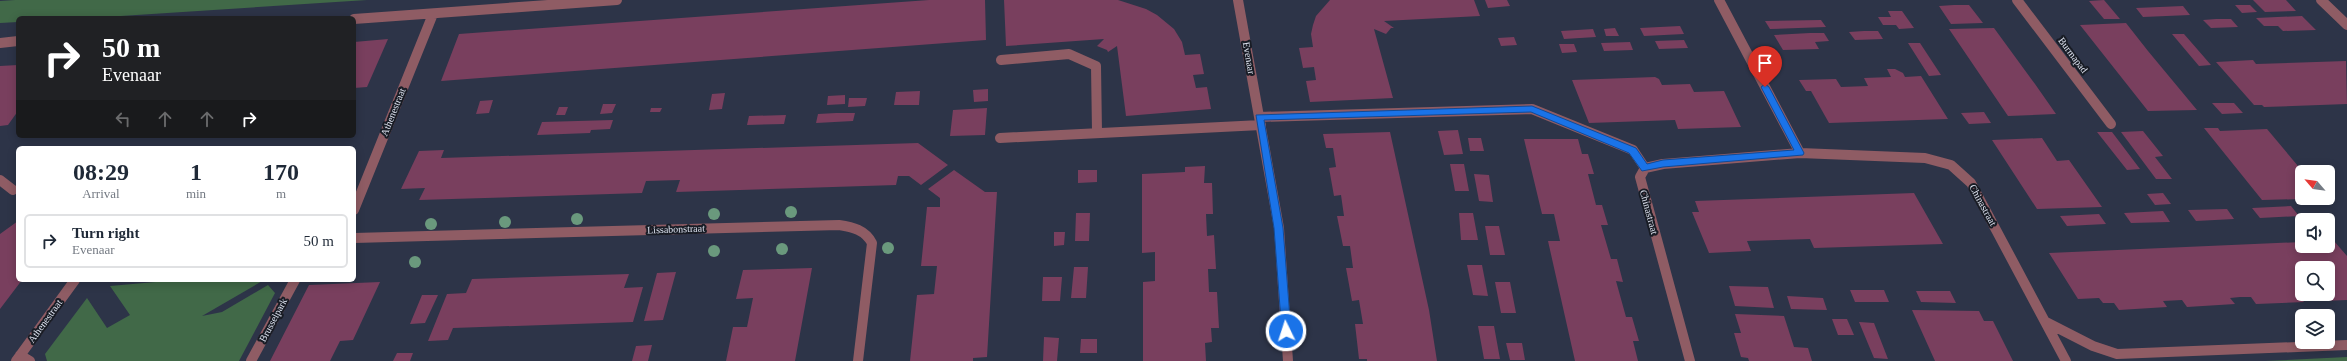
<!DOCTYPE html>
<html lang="en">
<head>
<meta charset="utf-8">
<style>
  body { margin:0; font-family:"Times New Roman",serif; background:#f6f6f7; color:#1f2937; height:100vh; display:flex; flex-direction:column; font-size:15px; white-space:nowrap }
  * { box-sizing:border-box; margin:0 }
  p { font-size:13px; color:#747a83 }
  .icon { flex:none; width:22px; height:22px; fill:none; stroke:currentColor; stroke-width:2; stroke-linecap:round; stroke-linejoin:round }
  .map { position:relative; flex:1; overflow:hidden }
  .panel { position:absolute; left:16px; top:146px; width:340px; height:136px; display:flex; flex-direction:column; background:#fff; border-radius:6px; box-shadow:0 2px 10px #0003 }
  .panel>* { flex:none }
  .top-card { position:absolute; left:16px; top:16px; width:340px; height:122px; border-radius:6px; box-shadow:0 2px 10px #0003; background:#202124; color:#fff; overflow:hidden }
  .needle { width:26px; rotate:298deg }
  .tools { position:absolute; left:2295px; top:165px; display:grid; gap:8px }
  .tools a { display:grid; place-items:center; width:40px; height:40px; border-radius:6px; background:#fff; box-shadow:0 2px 10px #0003; font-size:20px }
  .pin { position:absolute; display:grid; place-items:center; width:34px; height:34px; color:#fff; margin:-41px -17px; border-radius:50% 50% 50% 0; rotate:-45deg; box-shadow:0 0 4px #0007 }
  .pin .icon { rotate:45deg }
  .me { position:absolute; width:44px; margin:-22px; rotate:356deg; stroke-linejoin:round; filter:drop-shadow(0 0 3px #0008) }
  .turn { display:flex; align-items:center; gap:14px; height:84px; padding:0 20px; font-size:18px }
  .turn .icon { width:52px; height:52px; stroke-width:2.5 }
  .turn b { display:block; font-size:28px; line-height:34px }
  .lanes { display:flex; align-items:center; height:38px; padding:0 20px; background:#0003; justify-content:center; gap:20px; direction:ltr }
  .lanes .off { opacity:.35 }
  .eta { display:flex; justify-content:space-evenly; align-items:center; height:68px; text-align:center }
  .eta b { font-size:24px; font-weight:700; line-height:28px }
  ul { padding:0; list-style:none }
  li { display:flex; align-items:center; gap:12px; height:54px; margin:0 8px 6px; padding:0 12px; border:2px solid #e0e1e3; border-radius:6px }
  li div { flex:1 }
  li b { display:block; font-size:15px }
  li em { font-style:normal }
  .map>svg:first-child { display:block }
  .green { fill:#416948 }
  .building { fill:#793f5e }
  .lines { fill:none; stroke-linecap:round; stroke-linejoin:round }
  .service { stroke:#8f5c64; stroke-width:10 }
  .minor { stroke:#8f5c64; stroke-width:10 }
  .tree { fill:#6a997d }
  .route { fill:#1a73e8; stroke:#114b97 }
  .labels { text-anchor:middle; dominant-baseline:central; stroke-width:4; stroke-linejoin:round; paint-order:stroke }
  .street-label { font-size:10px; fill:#dfe4f1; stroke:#181c25 }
</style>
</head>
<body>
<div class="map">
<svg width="2347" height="361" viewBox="0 0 2347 361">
  <rect width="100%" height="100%" fill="#2d3448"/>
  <!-- green -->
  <path class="green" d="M15 0H367L90 18H18V22L0 23V1Z
    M178 280H264L202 316 222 312 268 285 275 293 239 361H47L45 354 87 298 107 328 130 315 110 286Z
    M2347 357V361H2265Z"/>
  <!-- building -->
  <path class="building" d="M929 0H985L986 40 441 81 459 34Z
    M1004 0H1118L1146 9 1157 15 1174 29 1182 42 1185 55 1200 54 1204 74 1193 75 1196 88 1207 87 1211 109 1126 116 1117 46 1108 52 1107 50 1097 46 1104 39 1006 46Z
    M1330 0H1474L1480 16 1384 21 1394 28H1391L1386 34 1374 29 1393 98 1310 102 1306 81 1316 80 1314 67 1303 68 1299 48 1313 47 1311 34 1313 25 1316 16Z
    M1485 0H1507L1510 6 1488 8Z
    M2104 0 2120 19H2104L2089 1Z
    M2253 0H2286L2296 11 2265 12Z
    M1954 5H1969L1983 23 1951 24 1939 6Z
    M2235 5H2250L2257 12 2242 13Z
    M2183 6 2190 15 2143 17 2136 8Z
    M1888 11H1902L1914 28 1899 29 1896 25H1883L1878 17H1891Z
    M2302 16 2316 30 2283 31 2278 26H2264L2256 18Z
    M2216 19H2231L2238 27 2211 28 2203 20Z
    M1821 20 1826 27 1770 29 1765 21Z
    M2126 23 2148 51 2197 110 2148 111 2080 25Z
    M1680 26 1684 34 1644 36 1640 28Z
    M1615 28 1619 36H1606L1604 29Z
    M1994 28 2035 84 2056 114 2008 116 1949 29Z
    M1593 29 1596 37 1564 39 1561 31Z
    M1864 31H1878L1883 39 1855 40 1849 32Z
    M1810 33H1824L1829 41 1815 42 1819 49 1783 50 1774 35Z
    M2172 34H2184L2211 65 2199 66Z
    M1514 37 1517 45 1501 46 1498 38Z
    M388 39 367 87 354 88V42Z
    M1684 40 1688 48 1659 49 1655 41Z
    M1630 42 1633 50 1604 51 1601 43Z
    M1908 43H1920L1941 75 1929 76Z
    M1559 44H1574L1577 52 1562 53Z
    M2253 60 2256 64 2346 61 2347 104 2264 107 2262 105H2254L2216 62Z
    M18 65V111L8 125 0 126V66Z
    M1887 69H1895L1903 73 1905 77 1921 76 1948 119 1829 123 1811 91H1806L1799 80 1836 79 1841 87 1868 86 1864 78 1891 77Z
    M1655 77 1659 79 1662 85 1690 84 1694 92 1724 91 1741 127 1678 129 1675 120 1589 123 1572 80Z
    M988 89V101L974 102 973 90Z
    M920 91 919 105H894L896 92Z
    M725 93 722 109 709 110 712 94Z
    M845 95V104L827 105 828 96Z
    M849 98H867L865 106 848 107Z
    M493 100 489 113 476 114 480 101Z
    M2212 103H2234L2243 113 2222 114Z
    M603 104H616L612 113 600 114Z
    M559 107H568L565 115H556Z
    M651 108H662L660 112H650Z
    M987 108 985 135 950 136 953 110Z
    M1984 112 1991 123 1969 124 1961 113Z
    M836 113H855L853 121 816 123 818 114Z
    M786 115 784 124 747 125 749 116Z
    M613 120 610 129 591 130 590 133 537 135 542 122Z
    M2204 128H2218L2220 131 2267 129 2303 172 2302 199 2262 200Z
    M1458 130 1463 154 1444 155 1438 131Z
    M2143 131 2163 156 2155 157 2172 179H2156L2121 132Z
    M1390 132 1429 310 1437 361H1367V359H1359L1355 324H1363L1359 300 1352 301 1346 268H1353L1350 246H1343L1337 216H1344L1341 195 1334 196 1329 168 1336 167 1333 148H1326L1323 134Z
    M2097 132H2112L2140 169 2127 170Z
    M1468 138H1481L1484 151H1470Z
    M2042 138 2057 161 2069 160 2102 207 2037 209 1992 140Z
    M1524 139H1578L1582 154H1588L1594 174H1588L1596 205H1602L1608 225H1601L1611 259H1617L1623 282 1616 281 1626 317H1632L1639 341H1633L1638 361H1575L1548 241H1560L1554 214H1542Z
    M918 143 948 165 921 185 909 176H898L896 185 676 192 680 180 646 181 642 193 419 200 425 188 401 189 419 151 444 150 441 158Z
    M1450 164H1464L1469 191H1455Z
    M1205 166 1204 183H1212L1213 214H1206L1207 236 1214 235 1216 269H1208L1209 292H1217L1219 328H1211L1212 342 1205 343 1206 361H1143V282L1155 281V252L1142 253V174L1185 172V167Z
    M954 170 985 192H997L987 357 973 358V361H910L917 295 934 294 937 266H921L927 207H940V198L928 189Z
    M1078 170H1097V182L1078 183Z
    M1474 174 1489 175 1493 202 1479 201Z
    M1914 193 1943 244 1814 248 1810 239 1778 240 1747 241 1751 251 1709 253 1692 212H1699L1695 201Z
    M2163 193 2171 204 2155 205 2147 194Z
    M2291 206 2299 216 2260 218 2252 208Z
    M2227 209 2234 219 2196 221 2188 210Z
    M2163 211 2170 222 2131 223 2124 213Z
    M1076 213H1090L1089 241H1075Z
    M1459 213H1473L1478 240H1461Z
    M2099 214 2106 224 2067 226 2060 216Z
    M18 221V280H22L0 309V234Z
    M1485 226H1499L1505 255H1490Z
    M1054 232H1065L1064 245 1054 246Z
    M2328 241H2334L2347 256V300L2323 301 2318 294H2328V268H2302V295H2298L2304 302 2256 304 2251 297H2240L2230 298 2235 304 2187 307 2182 300 2163 301 2167 307 2119 310 2114 303H2103L2099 298 2078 299 2049 253 2302 242V246H2328Z
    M1467 265H1482L1488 296 1473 295Z
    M1074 267H1088L1086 298H1071Z
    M812 268 795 361H726L733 327H747L753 298 736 299 743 270Z
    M676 272 663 320 644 321 657 273Z
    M629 274 624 288 643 287 633 322 453 328 448 340 428 341 447 294 466 293 472 279Z
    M1043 277H1062L1060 301H1042Z
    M380 282 353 340 340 341 330 361H270L309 285Z
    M1495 282H1510L1516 313H1501Z
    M1729 286 1768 287 1774 308 1735 306Z
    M1850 290H1884L1889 302H1855Z
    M1916 291H1950L1956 303 1921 302Z
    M422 295H438L425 323 410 324Z
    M1787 296 1823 298 1827 310 1791 309Z
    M1912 310 1979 311 1984 321H1993L2013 361H1935Z
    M1735 314 1784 316 1794 347 1808 348 1812 361H1749L1748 358 1741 357 1734 333H1741Z
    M1832 319H1847L1854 335H1838Z
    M1859 322 1874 323 1888 359 1874 358Z
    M1478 326H1494L1500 359H1484Z
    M1044 337 1059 338 1057 361H1043Z
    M1081 339H1097V353H1080Z
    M1506 343H1522L1525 360H1510Z
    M652 345 648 361H632L636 346Z
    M397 353H413L410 361H393Z"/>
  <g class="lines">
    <!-- service -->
    <path class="service" d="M0 180 13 190"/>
    <!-- minor -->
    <path class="minor" d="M1238 0 1279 228 1288 361
      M1719 0 1800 153
      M2017 0 2111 124
      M2321 0 2347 25
      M354 19 617 0
      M0 43 18 41
      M1001 60 1069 54 1096 66 1097 132
      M1259 117 1532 109 1633 150 1645 168
      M1000 138 1261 125
      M354 210 433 14
      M354 238 839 225C853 227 865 230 872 243L858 361
      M2046 322 2093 346 2117 354 2347 345
      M20 355 30 361
      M16 361 75 280
      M251 361 295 280
      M1690 361 1640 177 1645 168 1663 164 1800 153 1925 158 1951 165 1971 183 2066 361"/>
  </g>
  <!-- trees -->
  <g class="tree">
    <circle cx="791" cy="212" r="6"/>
    <circle cx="714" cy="214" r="6"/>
    <circle cx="577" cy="219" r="6"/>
    <circle cx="505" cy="222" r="6"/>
    <circle cx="431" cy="224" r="6"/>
    <circle cx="888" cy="248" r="6"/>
    <circle cx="782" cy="249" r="6"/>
    <circle cx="714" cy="251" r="6"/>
    <circle cx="415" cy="262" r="6"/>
  </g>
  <!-- route -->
  <path class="route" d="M1765 84 1769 87 1804 153 1803 155 1663 167 1642 171 1629 153 1531 112 1264 120 1283 228 1291 331 1286 335 1282 334 1274 228 1256 115 1532 106 1636 148 1647 164 1663 160 1794 150 1761 87Z"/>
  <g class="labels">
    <!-- street labels -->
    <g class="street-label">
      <text transform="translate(2073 55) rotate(53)">Burmapad</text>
      <text transform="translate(1249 58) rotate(80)">Evenaar</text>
      <text transform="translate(393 112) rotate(-68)">Athenestraat</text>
      <text transform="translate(1983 205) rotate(61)">Chinastraat</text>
      <text transform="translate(1649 212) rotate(75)">Chinastraat</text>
      <text transform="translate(676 229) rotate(-2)">Lissabonstraat</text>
      <text transform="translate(273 320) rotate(-62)">Brusselpark</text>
      <text transform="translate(45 321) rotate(-54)">Athenestraat</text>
    </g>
  </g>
</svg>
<div class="tools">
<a><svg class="needle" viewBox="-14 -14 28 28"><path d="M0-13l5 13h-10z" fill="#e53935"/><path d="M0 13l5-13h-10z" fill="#747a83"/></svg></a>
<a><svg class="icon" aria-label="sound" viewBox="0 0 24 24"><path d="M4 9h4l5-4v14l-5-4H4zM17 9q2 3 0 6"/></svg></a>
<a><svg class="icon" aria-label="search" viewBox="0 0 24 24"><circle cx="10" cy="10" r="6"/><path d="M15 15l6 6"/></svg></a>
<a><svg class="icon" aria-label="layers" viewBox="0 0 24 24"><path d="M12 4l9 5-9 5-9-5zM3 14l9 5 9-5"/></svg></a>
</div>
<div class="pin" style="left:1765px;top:87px;background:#d93025"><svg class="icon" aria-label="arrive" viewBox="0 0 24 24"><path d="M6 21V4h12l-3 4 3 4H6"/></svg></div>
<svg class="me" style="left:1286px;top:331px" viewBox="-20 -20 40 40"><circle r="17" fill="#1a73e8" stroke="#fff" stroke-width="3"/><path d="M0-11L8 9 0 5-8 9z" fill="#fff"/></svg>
<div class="top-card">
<div class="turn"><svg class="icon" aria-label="right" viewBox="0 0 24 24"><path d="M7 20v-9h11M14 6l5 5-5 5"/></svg><div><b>50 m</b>Evenaar</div></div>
<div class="lanes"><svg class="icon off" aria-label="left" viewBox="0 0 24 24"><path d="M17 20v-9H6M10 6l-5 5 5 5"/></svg><svg class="icon off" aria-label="ahead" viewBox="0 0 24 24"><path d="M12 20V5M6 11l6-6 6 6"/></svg><svg class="icon off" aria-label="ahead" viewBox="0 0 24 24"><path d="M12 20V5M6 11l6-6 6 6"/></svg><svg class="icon" aria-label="right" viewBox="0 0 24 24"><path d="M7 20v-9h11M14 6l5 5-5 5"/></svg></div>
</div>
<section class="panel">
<div class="eta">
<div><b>08:29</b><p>Arrival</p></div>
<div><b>1</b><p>min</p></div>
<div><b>170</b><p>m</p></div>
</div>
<ul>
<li><svg class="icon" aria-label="right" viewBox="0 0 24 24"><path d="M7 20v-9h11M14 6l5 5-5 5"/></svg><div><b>Turn right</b><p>Evenaar</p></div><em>50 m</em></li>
</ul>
</section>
</div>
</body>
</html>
